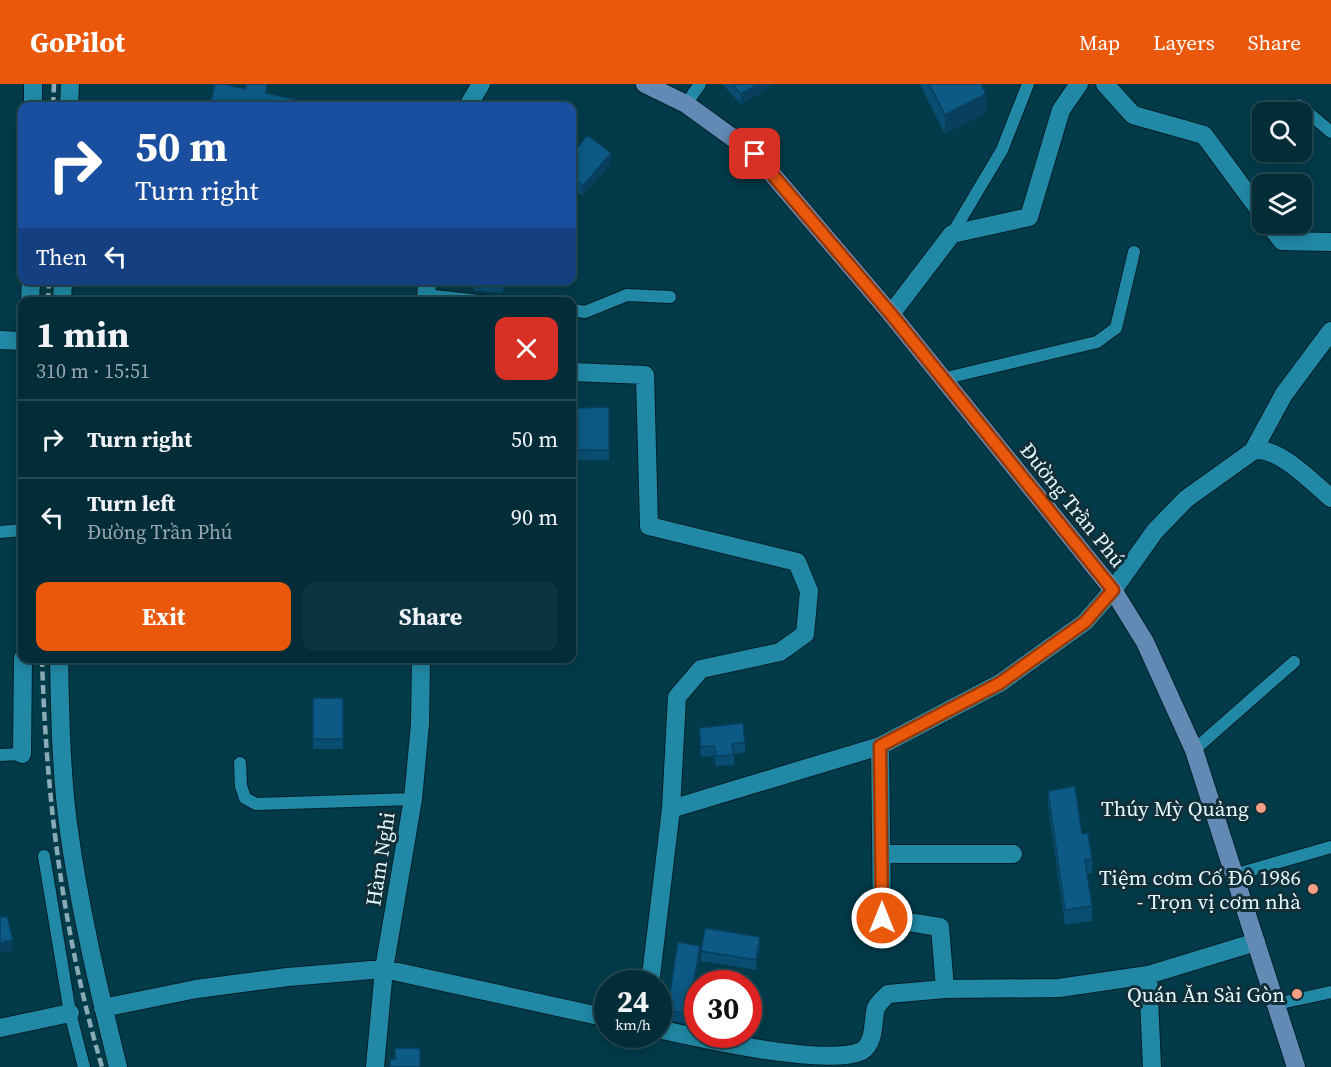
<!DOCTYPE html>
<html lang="en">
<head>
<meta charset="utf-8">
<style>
  body { margin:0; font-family:"Source Serif 4",serif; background:#0b3440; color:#f1f3f6; height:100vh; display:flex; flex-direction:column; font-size:22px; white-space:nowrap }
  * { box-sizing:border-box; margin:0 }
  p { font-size:20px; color:#96a7ae }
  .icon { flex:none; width:33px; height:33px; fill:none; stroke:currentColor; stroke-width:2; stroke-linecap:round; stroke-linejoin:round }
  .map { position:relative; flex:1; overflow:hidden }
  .side { position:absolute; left:18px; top:213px; width:558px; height:366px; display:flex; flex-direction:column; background:#012c38; border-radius:12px; box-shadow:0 3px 15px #0003,0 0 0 2px #234853 }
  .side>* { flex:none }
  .top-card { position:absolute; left:18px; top:18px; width:558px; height:183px; border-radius:12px; box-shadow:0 3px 15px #0003,0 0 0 2px #234853; background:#1a4fa0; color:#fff; overflow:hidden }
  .buttons { position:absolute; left:1252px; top:18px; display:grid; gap:12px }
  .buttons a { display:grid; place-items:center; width:60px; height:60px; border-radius:12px; background:#012c38; box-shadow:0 3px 15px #0003,0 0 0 2px #234853; font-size:30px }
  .speed { position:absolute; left:594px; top:886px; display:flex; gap:12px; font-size:30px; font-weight:700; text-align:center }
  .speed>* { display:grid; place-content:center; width:78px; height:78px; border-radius:50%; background:#012c38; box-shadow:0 3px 15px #0003,0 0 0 2px #234853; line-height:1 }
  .speed small { font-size:15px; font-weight:400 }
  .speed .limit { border:9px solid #d22; background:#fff; color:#111 }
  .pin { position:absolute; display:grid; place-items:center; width:51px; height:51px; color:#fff; margin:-26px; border-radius:12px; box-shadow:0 3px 9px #0006 }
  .me { position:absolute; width:66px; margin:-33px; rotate:0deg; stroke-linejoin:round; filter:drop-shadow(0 0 4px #0008) }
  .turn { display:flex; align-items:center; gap:21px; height:126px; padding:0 18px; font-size:27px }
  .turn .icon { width:78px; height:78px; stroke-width:2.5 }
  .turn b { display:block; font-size:42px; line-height:51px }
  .then { display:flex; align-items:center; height:57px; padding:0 18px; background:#0003; gap:12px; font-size:22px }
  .round { display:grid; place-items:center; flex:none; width:63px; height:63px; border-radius:12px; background:#0b3440 }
  .summary { display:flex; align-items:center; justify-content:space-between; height:102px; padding:0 18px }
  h1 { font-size:36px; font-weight:700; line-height:45px }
  .button { display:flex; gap:12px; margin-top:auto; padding:12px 18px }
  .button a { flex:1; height:69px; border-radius:12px; background:#ea580c; color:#fff; font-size:24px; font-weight:700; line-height:69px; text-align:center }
  .button a+a { background:#0b3440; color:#f1f3f6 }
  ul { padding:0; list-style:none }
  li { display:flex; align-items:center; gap:18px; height:78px; padding:0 18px; border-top:2px solid #234853 }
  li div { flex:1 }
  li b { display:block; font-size:22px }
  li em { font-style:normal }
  header { display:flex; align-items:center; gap:36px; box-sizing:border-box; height:84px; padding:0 30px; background:#ea580c; color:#fff }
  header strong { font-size:28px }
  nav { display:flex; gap:33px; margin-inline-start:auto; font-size:21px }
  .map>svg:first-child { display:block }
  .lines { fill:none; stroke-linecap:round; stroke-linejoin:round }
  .lane-casing { stroke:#022029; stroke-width:14 }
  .street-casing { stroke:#022029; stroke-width:20 }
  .secondary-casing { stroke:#022029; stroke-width:20 }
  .lane { stroke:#2189a5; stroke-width:12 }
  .street { stroke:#2189a5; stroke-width:18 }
  .secondary { stroke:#628ab4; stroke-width:18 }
  .rail { stroke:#8aabb5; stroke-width:4.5; stroke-dasharray:9 4.5; stroke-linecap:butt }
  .wall { fill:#0a4d72 }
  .shaded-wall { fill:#083f5d }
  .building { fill:#0c5a85; stroke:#083f5d; stroke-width:1.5 }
  .route-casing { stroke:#983908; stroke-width:15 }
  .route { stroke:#ea580c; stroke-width:10 }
  .poi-dot { fill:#f3a082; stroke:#112f38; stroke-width:2 }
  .labels { text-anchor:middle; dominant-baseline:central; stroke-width:6; stroke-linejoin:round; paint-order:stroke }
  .street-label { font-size:21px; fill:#e5f6fc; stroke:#112f38 }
  .poi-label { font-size:21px; fill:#e5f6fc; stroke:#112f38; text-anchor:end }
</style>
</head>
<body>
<header>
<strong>GoPilot</strong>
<nav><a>Map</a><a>Layers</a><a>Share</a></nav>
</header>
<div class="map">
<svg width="1331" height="983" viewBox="0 0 1331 983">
  <rect width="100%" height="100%" fill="#013b4a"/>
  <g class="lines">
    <!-- lane casing -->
    <g class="lane-casing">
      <path id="lane" d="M686 20 700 0
        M1299 21 1331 48
        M952 150 1002 66 1028 0
        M426 211 488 218
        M572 226 585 228 627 211 670 213
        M942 295 1097 258 1116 244 1134 168
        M0 448 22 446
        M1194 666 1294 578
        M0 671 22 670
        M240 679 241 702 245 714 256 720 413 715
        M44 772 70 929 84 983
        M1234 791 1331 763
        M1276 920 1331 908"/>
    </g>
    <!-- street casing -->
    <g class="street-casing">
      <path id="street" d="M1105 0 1133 31 1204 51 1263 131
        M33 22V0
        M69 22 70 0
        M468 22 481 0
        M1269 140 1282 157 1331 158
        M30 218 31 196
        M62 218 63 196
        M426 218 427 196
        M891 230 952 150 1029 133 1061 26 1079 0
        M0 256 22 257
        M572 288 645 291 649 442 797 478 809 507 805 550 780 568 701 585 677 613 671 725
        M1253 367 1284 310 1331 247
        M59 574C60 629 61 685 68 740 79 822 98 903 118 983
        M880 662 882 834 940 843 945 905
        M22 670 23 574
        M881 770H1013
        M1148 891 1152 983
        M650 900 671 725 880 662 1000 599 1085 538 1113 506 1155 447 1186 415 1253 367C1276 360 1313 399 1331 414
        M103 924 196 905 288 893 384 885 608 934
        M0 944 70 929
        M658 945C703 955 826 983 862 967 876 957 872 938 876 924 878 919 884 914 888 910L945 905 1059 904 1148 891 1256 858
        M375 983 384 885 413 715 420 640 421 574"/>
    </g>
    <!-- secondary casing -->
    <g class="secondary-casing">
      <path id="secondary" d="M645 0 686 20 755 70 891 230 1113 506 1145 558 1194 666 1296 983"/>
    </g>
    <!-- lane -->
    <use href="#lane" class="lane"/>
    <!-- street -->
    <use href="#street" class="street"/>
    <!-- secondary -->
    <use href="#secondary" class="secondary"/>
    <!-- rail -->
    <path class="rail" d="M53 22 54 0
      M48 218 49 196
      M42 574C46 713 63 850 102 983"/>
  </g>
  <!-- wall -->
  <path class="wall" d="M722 0H771V2L741 20Z
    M920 0H981L986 29 945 50Z
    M572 71 611 79 583 112 572 104Z
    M474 196H504L503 209 474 207Z
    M609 323V376H572V324Z
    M313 614H343V665H313Z
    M699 644 745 658V668L734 670V681L716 682 714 672 701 673Z
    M1048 707 1082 750 1092 775V789L1087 790 1092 822V837L1065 841 1048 721Z
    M760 863 756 886 701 877V867Z
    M700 872 688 940 667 936V926Z"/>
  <!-- shaded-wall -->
  <path class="shaded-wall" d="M758 0H771V2L741 20V10Z
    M986 10V29L945 50V31Z
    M611 69V79L583 112V102Z
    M760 853V863L756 886V876Z
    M13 856V866L0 869V859Z
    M700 862V872L688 940V930Z"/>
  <!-- building -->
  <path class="building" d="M215 0H223L246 5V0H267L266 9 326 22H210Z
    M732 0H758L741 10Z
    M929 0H981L986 10 945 31Z
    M587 51 611 69 583 102 572 94V71Z
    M609 323V366H572V324Z
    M313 614H343V655H313Z
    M743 639 745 658 732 660 734 671 716 672 714 662 701 663 699 644Z
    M1075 702 1082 750 1088 749 1092 775 1085 776 1092 822 1065 826 1048 707Z
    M7 832 13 856 0 859V834Z
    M705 844 760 853 756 876 701 867Z
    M678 858 700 862 688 930 667 926Z
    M395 964H420V983H390V975H395Z"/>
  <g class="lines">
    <!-- route casing -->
    <g class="route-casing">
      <path id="route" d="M755 70 891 230 1113 506 1085 538 1000 599 880 662 882 834"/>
    </g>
    <!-- route -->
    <use href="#route" class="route"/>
  </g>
  <!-- markers -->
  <g class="poi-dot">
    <circle cx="1261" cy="724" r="6"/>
    <circle cx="1313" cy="805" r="6"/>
    <circle cx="1297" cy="910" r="6"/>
  </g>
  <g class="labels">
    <!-- street labels -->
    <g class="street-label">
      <text transform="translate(1073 421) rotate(51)">Đường Trần Phú</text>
      <text transform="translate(380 775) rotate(-81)">Hàm Nghi</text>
    </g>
    <!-- poi labels -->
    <g class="poi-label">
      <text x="1249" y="724">Thúy Mỳ Quảng</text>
      <text x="1301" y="793">Tiệm cơm Cố Đô 1986<tspan x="1301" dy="24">- Trọn vị cơm nhà</tspan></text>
      <text x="1285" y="910">Quán Ăn Sài Gòn</text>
    </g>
  </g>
</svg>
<div class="buttons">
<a><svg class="icon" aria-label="search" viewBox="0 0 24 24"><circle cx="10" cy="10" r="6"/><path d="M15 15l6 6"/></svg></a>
<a><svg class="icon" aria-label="layers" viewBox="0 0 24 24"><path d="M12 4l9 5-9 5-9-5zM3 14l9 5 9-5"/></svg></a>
</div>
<div class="speed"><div>24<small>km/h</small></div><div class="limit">30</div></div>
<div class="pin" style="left:755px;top:70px;background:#d93025"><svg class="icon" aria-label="arrive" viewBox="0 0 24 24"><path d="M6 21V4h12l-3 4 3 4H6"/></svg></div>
<svg class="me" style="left:882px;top:834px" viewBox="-20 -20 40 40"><circle r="17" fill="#ea580c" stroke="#fff" stroke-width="3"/><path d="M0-11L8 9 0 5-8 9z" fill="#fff"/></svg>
<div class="top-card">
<div class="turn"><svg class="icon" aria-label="right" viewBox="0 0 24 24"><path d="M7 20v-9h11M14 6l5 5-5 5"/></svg><div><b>50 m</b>Turn right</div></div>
<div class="then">Then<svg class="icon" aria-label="left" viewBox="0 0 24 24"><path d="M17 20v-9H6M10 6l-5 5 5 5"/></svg></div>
</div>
<section class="side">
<div class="summary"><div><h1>1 min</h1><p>310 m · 15:51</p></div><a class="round" style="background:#d93025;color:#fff"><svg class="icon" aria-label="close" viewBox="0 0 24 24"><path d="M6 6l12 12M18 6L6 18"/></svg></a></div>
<ul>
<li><svg class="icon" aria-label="right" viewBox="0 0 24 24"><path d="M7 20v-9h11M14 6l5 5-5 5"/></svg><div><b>Turn right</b></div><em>50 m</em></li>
<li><svg class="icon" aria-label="left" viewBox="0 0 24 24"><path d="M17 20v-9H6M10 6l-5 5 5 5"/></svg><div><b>Turn left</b><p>Đường Trần Phú</p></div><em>90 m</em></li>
</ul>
<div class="button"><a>Exit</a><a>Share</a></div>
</section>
</div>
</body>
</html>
